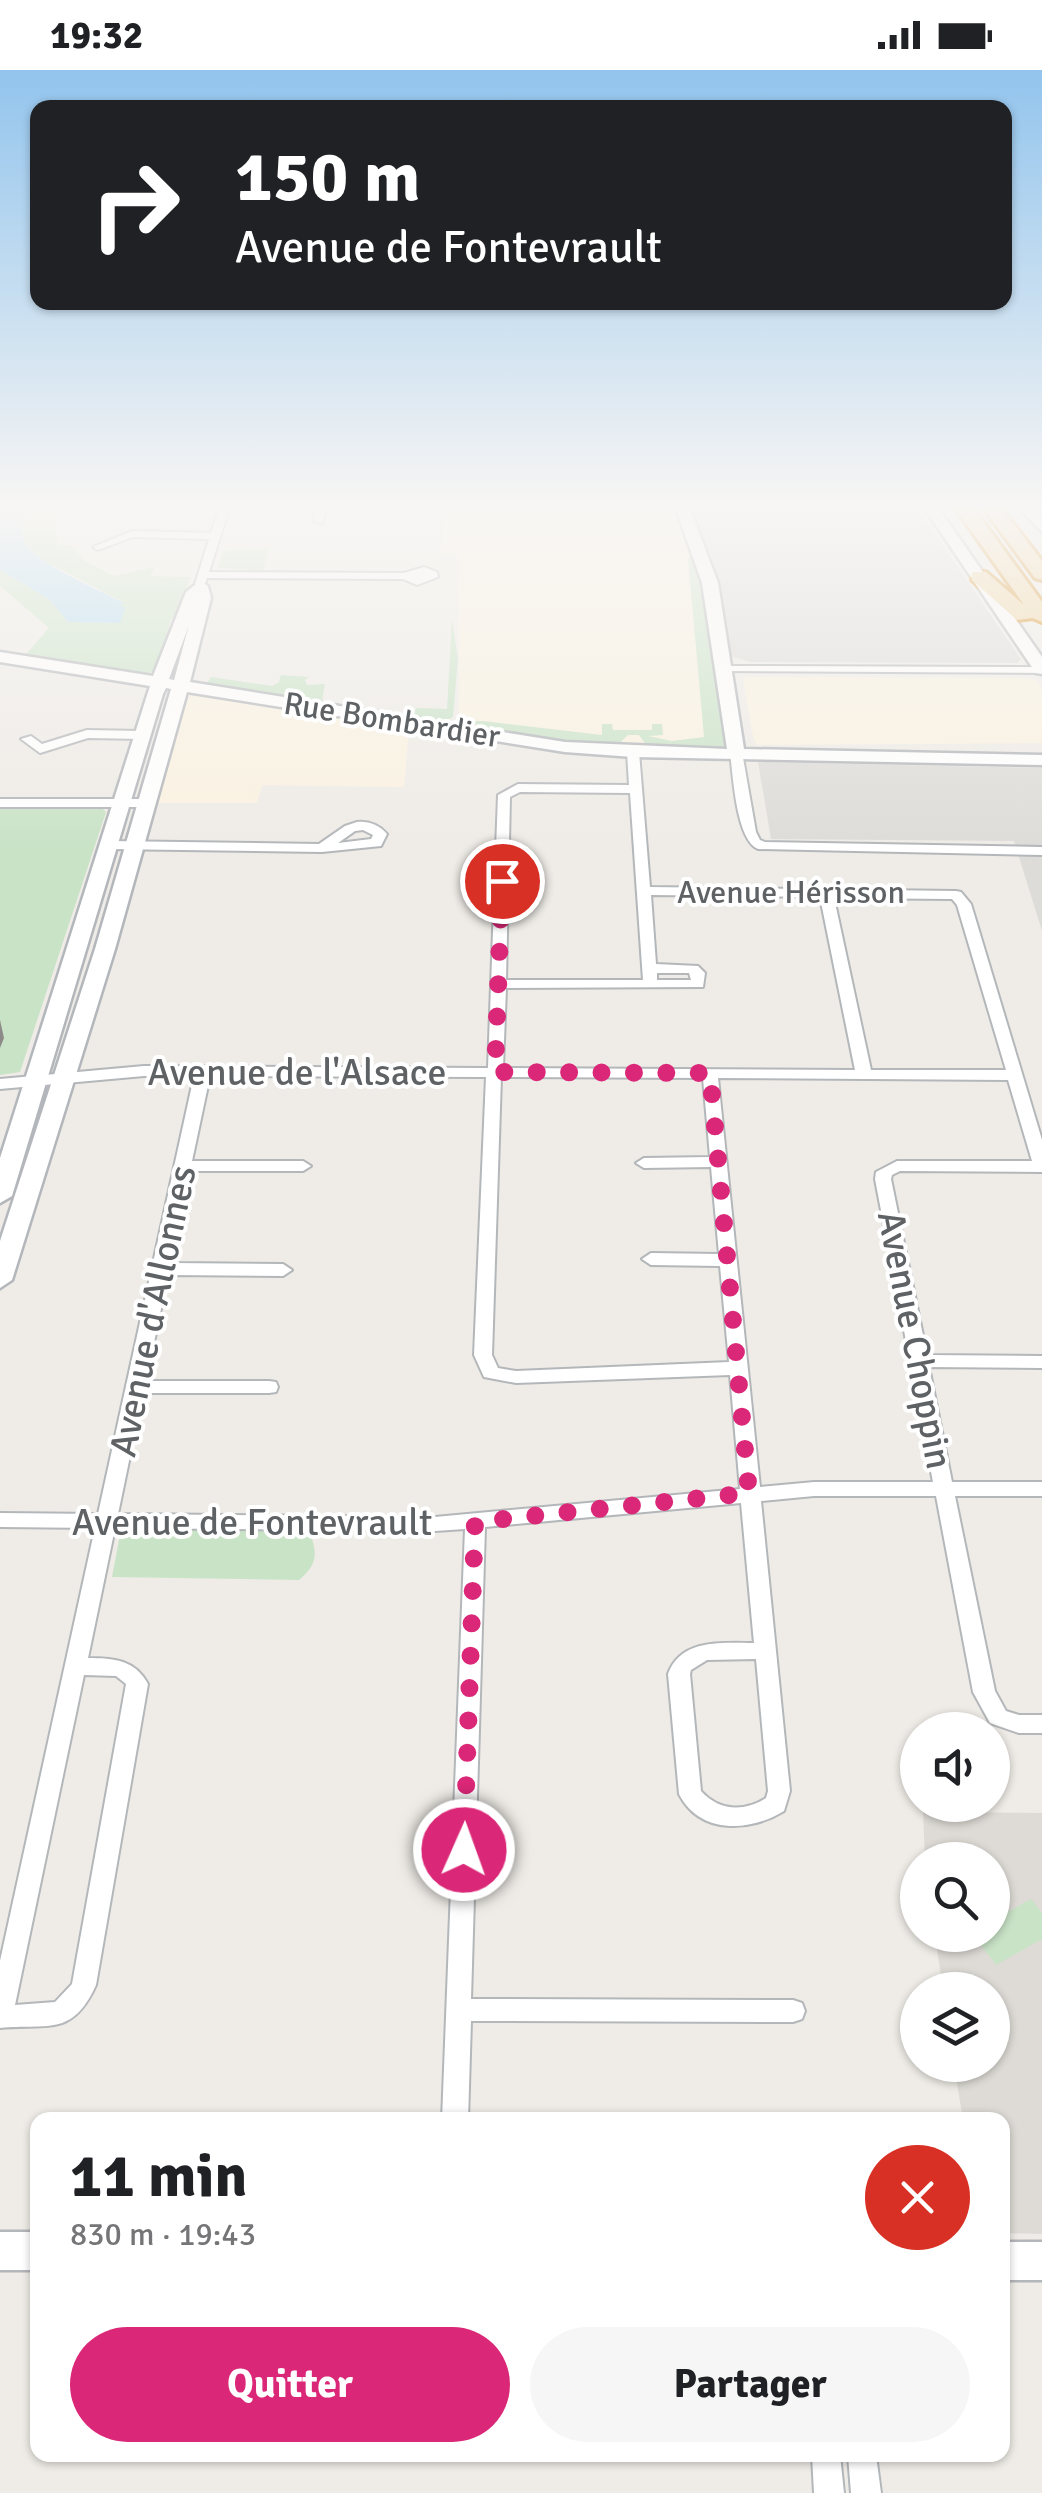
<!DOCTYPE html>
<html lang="fr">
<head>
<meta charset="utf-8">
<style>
  body { margin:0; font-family:Signika,sans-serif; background:#f6f6f6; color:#202124; height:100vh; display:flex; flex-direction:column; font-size:38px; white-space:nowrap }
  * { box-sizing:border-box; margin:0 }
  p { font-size:32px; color:#757577 }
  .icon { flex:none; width:55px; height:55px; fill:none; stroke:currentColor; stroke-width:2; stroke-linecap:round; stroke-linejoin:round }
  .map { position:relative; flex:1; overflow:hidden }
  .side { position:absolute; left:30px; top:2042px; width:980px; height:350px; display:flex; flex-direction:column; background:#fff; border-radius:20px; box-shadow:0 2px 8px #0004 }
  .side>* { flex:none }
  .top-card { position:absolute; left:30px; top:30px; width:982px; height:210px; border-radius:20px; box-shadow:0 2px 8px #0004; background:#202124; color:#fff; overflow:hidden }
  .tools { position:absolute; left:900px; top:1642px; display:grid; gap:20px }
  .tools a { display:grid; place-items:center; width:110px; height:110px; border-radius:50%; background:#fff; box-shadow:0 2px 8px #0004; font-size:50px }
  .pin { position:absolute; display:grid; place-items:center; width:85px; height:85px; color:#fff; margin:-42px; border:5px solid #fff; border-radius:50%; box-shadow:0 2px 10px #0007 }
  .me { position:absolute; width:110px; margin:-55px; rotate:2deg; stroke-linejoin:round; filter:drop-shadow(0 0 8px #0008) }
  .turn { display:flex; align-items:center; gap:35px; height:210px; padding:0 40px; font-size:45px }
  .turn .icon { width:130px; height:130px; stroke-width:2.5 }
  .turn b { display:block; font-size:70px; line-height:85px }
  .round { display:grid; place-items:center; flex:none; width:105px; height:105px; border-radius:52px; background:#f6f6f6 }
  .head { display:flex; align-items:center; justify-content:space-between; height:170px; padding:0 40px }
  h1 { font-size:60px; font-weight:700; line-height:75px }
  .primary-button { display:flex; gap:20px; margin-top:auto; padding:20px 40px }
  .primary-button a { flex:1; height:115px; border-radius:60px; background:#db2777; color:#fff; font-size:40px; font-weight:700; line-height:115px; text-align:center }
  .primary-button a+a { background:#f6f6f6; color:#202124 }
  .status { display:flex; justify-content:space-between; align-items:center; height:70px; padding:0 50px; background:#fff; direction:ltr }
  .status svg { height:28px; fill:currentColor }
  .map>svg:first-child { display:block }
  .commercial { fill:#faf2e1 }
  .industrial { fill:#dedcd9 }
  .education { fill:#dedbd6 }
  .green { fill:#c9e3c7 }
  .water { fill:#b1dcf4 }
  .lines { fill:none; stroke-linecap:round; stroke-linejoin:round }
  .street-casing { stroke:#b4b7ba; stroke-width:4 }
  .secondary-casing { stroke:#b3b6ba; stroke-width:5 }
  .highway-casing { stroke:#d8901e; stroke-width:6 }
  .street { fill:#fff; fill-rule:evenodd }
  .secondary { fill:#fff; fill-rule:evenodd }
  .highway { fill:#f0d49d; fill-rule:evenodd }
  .shaded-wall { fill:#8d8b89 }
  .route { stroke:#db2777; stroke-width:18; stroke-dasharray:0 32.4 }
  .labels { text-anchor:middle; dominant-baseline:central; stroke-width:8; stroke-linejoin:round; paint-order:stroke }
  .far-street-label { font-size:32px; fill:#5f6265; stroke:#fff }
  .street-label { font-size:38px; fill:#5f6265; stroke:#fff }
</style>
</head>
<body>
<div class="status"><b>19:32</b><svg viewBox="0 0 49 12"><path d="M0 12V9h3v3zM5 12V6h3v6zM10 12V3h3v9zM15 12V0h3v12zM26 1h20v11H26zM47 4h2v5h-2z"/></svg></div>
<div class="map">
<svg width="1042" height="2423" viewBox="0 0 1042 2423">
  <rect width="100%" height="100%" fill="#efece7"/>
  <!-- commercial -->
  <path class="commercial" d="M443 439H683L701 478 736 682H633L470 663 459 648V485L441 484Z
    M746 607 1026 608 1036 610 1042 620V673L758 675 754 671 743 610Z
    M180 616 409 660 404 717 262 715 257 733H146Z"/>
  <!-- industrial -->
  <path class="industrial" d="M683 439H918L1021 589 1017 593 750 592 722 583 703 488Z
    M758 692 1042 698V861L1014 771 771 769Z"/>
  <!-- education -->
  <path class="education" d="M923 1742 1042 1743V2164L1003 2163 1002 2050H963L954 1995H992V1920H943L935 1865H992V1790H925Z"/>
  <!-- green -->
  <path class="green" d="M31 439H59L54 450 59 475H71L85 491 114 506 154 497 151 506 191 507 175 547 171 549 157 601 142 604 26 584 49 558 0 516V500L49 529 68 552 120 553 118 535 123 532 37 487 23 471V451Z
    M251 479H268L263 501 218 498 223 481Z
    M688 488H703L736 682H651L639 665H628L611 681 470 663 473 651H483L602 665V654H612L613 660H652V654H662L663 665 648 666 672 671 704 667Z
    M452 549 458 589 453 647 445 651 411 645 417 638 447 639Z
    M281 605 309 607 305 610 307 615 325 614 322 631 207 613 211 607 272 616 279 612Z
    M0 738H102L106 742 20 1002 0 1005Z
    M308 1452C312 1477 325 1488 299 1510L112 1507 122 1454Z
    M1031 1829 1042 1843V1869L996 1895 973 1865H992L993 1850Z"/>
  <!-- water -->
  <path class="water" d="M0 439H31C25 448 21 457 23 469 29 491 102 521 124 533L119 535 125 538 120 553 68 552 49 529 0 500Z"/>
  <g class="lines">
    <!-- street casing -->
    <g class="street-casing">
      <path id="street" d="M219 439H229L209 502 404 503 424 497 437 502 438 507 417 515 403 509 207 508 204 516 200 517 195 514 209 469 133 467 98 480 93 477 132 461 211 463Z
        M316 439H326L322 453 313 451Z
        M725 596 1042 597V603L721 601V597Z
        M87 660 142 661 148 665 142 669 88 668 40 683 21 669 31 666 42 674Z
        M633 678 639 682 650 817 956 821 961 822 971 834 1042 1070V1102L900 1101 892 1105 891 1109 927 1285 1042 1286V1298L929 1297 952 1412H1042V1426H955L995 1621 1006 1641 1019 1645H1042V1663H1019L990 1653 973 1622 936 1426H814L761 1431 790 1721 784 1741C750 1762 700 1765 679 1724L668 1604C681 1568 723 1573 754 1573L741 1433 485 1457 471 1929 793 1930 802 1933 805 1941 802 1949 793 1952 471 1951 468 2050H442L465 1459 435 1461 115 1458 88 1588C114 1588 135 1590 148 1614L96 1915C72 1968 47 1953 0 1958V1891L95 1458 0 1457V1443L98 1444 194 1006H144L0 1019V1009L144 996 488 998 498 725 518 714 629 715 627 682ZM520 722 630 723 643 910H506L510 727ZM651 825 820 827 855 1000 503 998 506 918 703 917 705 903 698 896 656 894ZM834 828 952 829 957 835 1006 1000H871ZM657 903H689L691 910H657ZM210 1006 486 1007 474 1285 484 1307 516 1313 730 1305 740 1419 435 1447 118 1444 143 1323H269L276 1322 278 1317 276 1312 269 1311H146L168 1205 283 1206 292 1200 283 1194 171 1193 190 1101H303L311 1096 303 1091H192ZM501 1007 703 1008 710 1087 644 1088 636 1093 644 1098 711 1097 719 1184 651 1183 642 1189 651 1195 720 1196 729 1292 516 1301 498 1298 492 1285ZM718 1008 1008 1010 1032 1091H897L876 1102 875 1109 933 1412H814L760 1417ZM756 1589 768 1721 766 1728C744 1742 719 1741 701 1721L690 1604 691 1600 707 1590ZM84 1605 116 1606 126 1614 72 1914 55 1932 15 1935Z
        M736 678 742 682 756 762 760 770 765 772 1042 777V785L758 779C736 770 733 705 730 682Z
        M0 729H146L152 733 146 737H0Z
        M357 752C369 751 379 755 387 764L381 776 322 782 108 779 101 775 108 771 319 774 345 756ZM363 760 373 765 371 769 338 773 355 761Z
        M812 2385H840L844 2423H814Z
        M848 2385H876L881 2423H851Z"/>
    </g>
    <!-- secondary casing -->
    <g class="secondary-casing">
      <path id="secondary" d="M676 439H690L718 513 744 679 1042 685V695L633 687 565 682 187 622 115 879 12 1210 0 1218V1171L95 879 171 619 166 618 163 624 12 1126 0 1133V1088L150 616 0 592V582L153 606 186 522 200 511 208 516 211 528 190 612 565 672 727 679 702 513ZM189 555 174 610 169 609Z
        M925 439H939L1042 587V604L1036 603Z
        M1020 439H1034L1042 448V462Z
        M0 2162H38V2200H0Z
        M1002 2172H1042V2210H1002Z"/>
    </g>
    <!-- highway casing -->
    <g class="highway-casing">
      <path id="highway" d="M956 439H974L1042 532V552L1033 548 1017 550 972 510V502H986L1024 535Z
        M984 439H1002L1042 491V510L1035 508Z"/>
    </g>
    <!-- street -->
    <use href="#street" class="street"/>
    <!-- secondary -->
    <use href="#secondary" class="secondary"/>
    <!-- highway -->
    <use href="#highway" class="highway"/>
  </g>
  <!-- shaded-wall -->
  <path class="shaded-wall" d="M0 950 4 968 0 978Z"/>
  <!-- sky -->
  <linearGradient id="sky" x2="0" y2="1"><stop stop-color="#92c4ed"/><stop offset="0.56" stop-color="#f8f6f4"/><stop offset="1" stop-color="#f8f6f4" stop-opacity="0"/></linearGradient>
  <rect width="1042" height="778" fill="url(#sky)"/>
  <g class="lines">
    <!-- route -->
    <path class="route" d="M464 1780 475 1452 749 1423 710 1003 495 1002 502 811"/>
  </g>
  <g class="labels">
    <!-- far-street labels -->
    <g class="far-street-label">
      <text transform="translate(392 650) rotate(9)">Rue Bombardier</text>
      <text x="791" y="822">Avenue Hérisson</text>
    </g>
    <!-- street labels -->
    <g class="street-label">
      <text x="297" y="1002">Avenue de l'Alsace</text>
      <text transform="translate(153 1241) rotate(-78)">Avenue d'Allonnes</text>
      <text transform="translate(915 1270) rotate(79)">Avenue Choppin</text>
      <text x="252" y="1452">Avenue de Fontevrault</text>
    </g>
  </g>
</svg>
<div class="tools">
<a><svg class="icon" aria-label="sound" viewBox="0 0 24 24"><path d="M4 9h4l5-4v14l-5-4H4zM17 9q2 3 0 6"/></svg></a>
<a><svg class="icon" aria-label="search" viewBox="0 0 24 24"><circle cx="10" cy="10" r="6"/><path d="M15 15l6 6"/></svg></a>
<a><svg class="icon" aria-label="layers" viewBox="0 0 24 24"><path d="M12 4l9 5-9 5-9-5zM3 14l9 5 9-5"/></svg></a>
</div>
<div class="pin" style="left:502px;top:811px;background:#d93025"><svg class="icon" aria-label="arrive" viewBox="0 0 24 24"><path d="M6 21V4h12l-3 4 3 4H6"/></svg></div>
<svg class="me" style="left:464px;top:1780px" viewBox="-20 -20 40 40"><circle r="17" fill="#db2777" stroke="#fff" stroke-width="3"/><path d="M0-11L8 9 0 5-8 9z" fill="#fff"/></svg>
<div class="top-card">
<div class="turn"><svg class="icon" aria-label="right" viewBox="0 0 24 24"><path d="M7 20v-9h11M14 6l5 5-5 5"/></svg><div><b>150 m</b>Avenue de Fontevrault</div></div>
</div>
<section class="side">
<div class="head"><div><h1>11 min</h1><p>830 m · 19:43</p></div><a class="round" style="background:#d93025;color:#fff"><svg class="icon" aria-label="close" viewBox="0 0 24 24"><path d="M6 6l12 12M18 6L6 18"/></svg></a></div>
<div class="primary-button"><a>Quitter</a><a>Partager</a></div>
</section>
</div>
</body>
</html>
